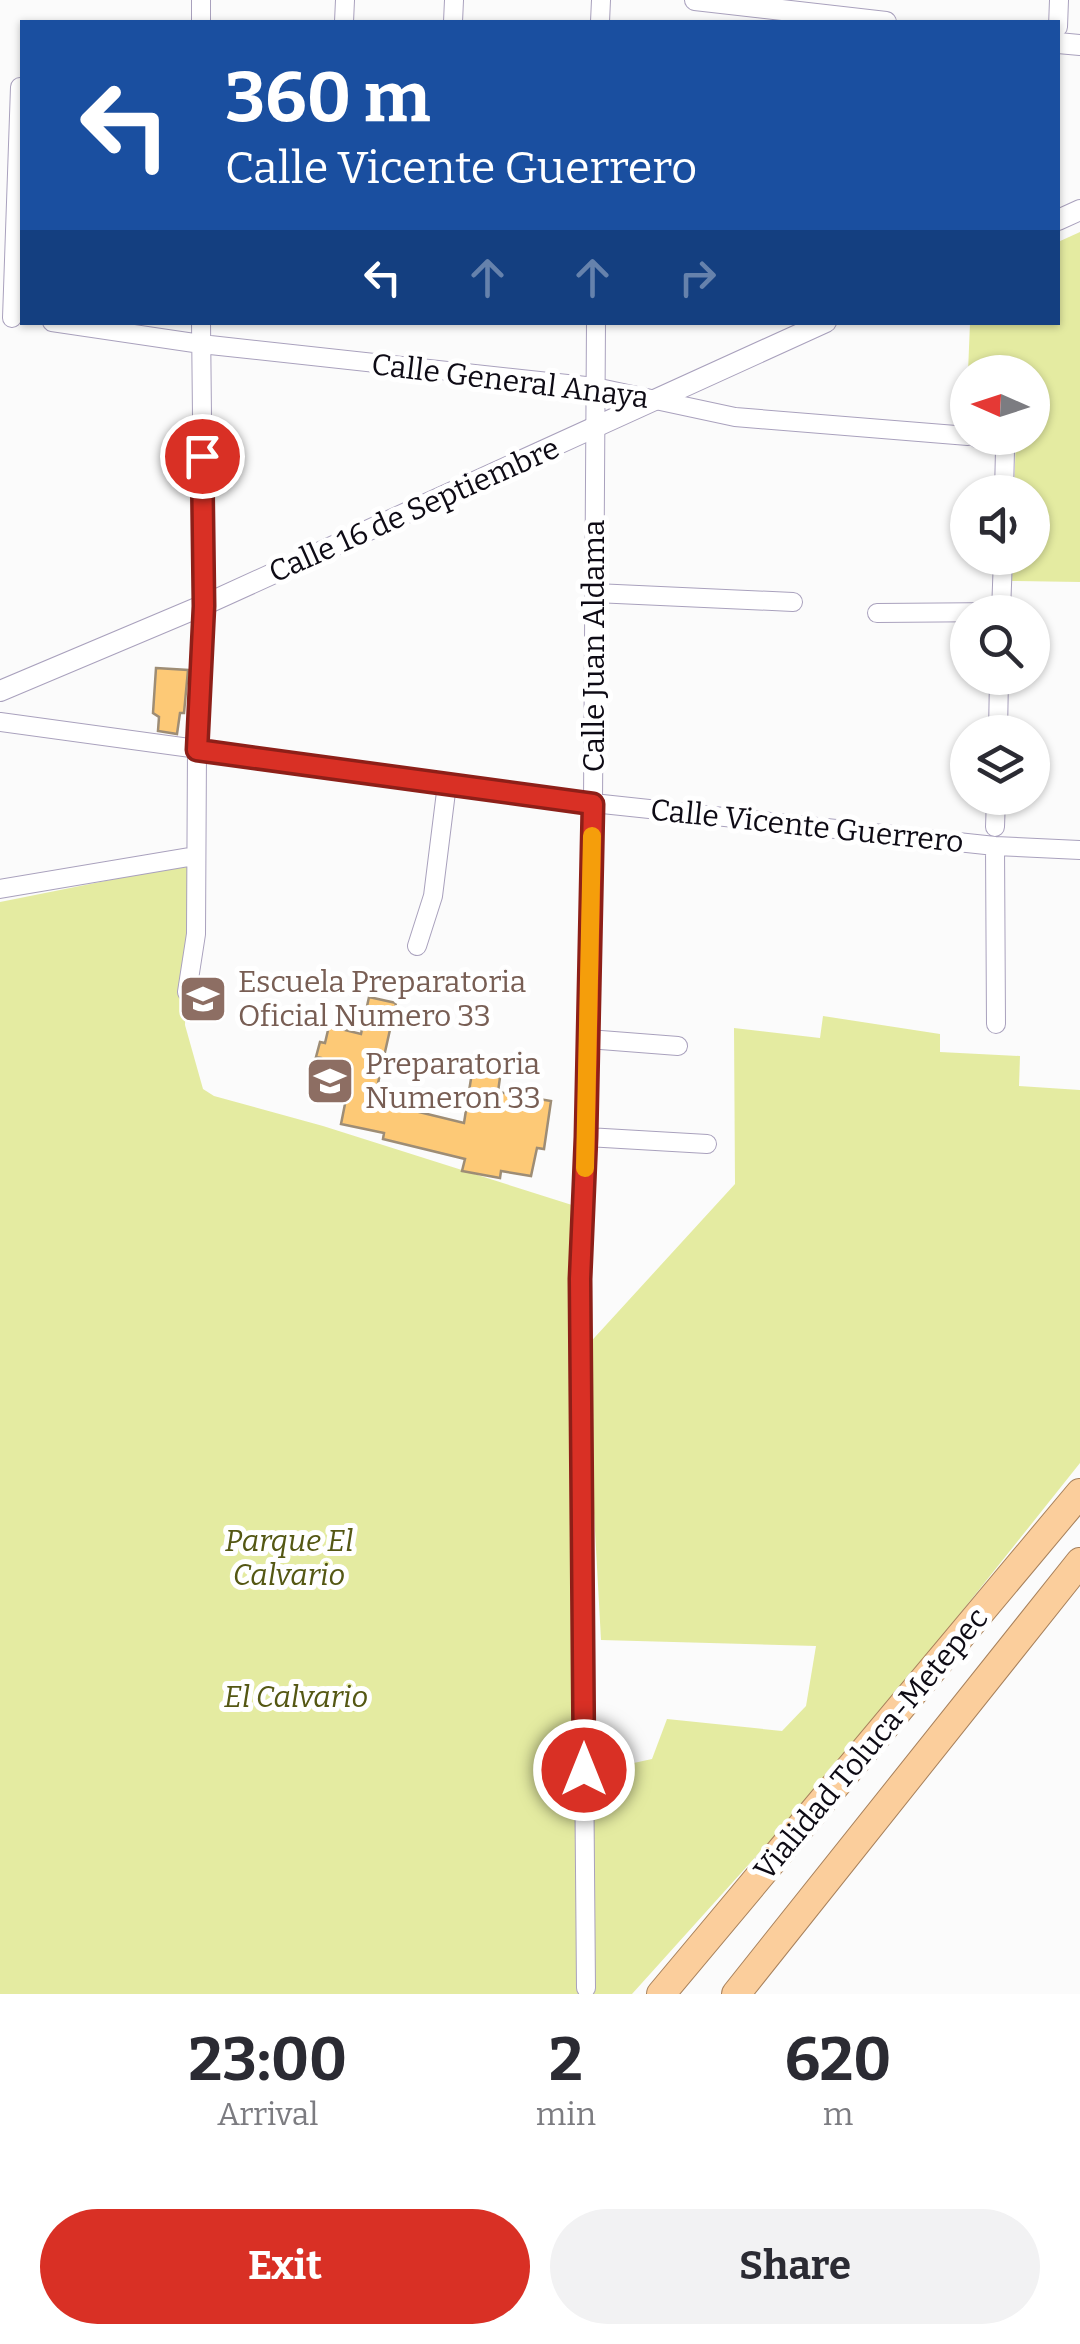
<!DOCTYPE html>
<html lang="en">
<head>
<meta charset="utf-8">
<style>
  body { margin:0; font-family:Bitter,serif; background:#f2f2f3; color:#2b2b33; height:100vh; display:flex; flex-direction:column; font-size:38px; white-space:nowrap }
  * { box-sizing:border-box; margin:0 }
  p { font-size:32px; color:#7c7c81 }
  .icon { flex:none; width:55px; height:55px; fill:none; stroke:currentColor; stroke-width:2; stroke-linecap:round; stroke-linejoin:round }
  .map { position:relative; height:1994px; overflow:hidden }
  .sheet { display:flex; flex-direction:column; background:#fff; flex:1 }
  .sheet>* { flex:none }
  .hud { position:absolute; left:20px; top:20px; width:1040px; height:305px; border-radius:0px; box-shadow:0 2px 8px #0004; background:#1a4fa0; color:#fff; overflow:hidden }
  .needle { width:65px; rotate:273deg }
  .fabs { position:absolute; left:950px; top:355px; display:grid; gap:20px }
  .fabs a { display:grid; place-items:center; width:100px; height:100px; border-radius:50%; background:#fff; box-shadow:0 2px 8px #0004; font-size:50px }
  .pin { position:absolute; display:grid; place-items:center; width:85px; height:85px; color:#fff; margin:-42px; border:5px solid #fff; border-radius:50%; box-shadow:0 2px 10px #0007 }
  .me { position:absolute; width:110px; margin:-55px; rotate:0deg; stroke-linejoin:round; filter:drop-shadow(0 0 8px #0008) }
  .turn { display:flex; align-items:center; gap:35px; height:210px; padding:0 40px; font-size:45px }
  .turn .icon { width:130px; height:130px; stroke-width:2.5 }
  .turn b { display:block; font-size:70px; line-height:85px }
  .lanes { display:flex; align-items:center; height:95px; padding:0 40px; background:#0003; justify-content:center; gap:50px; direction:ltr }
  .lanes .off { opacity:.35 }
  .eta { display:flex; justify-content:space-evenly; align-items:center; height:170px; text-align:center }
  .eta b { font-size:60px; font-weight:700; line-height:70px }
  .button { display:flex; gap:20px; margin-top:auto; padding:20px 40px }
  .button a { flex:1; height:115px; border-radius:60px; background:#d93025; color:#fff; font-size:40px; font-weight:700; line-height:115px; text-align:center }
  .button a+a { background:#f2f2f3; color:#2b2b33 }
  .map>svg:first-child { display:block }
  .green { fill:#e4eba1 }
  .building { fill:#fdc976; stroke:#9e8d75; stroke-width:2.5 }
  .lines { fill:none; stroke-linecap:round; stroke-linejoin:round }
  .minor-casing { stroke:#a9a1bd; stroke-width:20 }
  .tertiary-casing { stroke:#a9a1bd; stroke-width:22 }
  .trunk-casing { stroke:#a7815c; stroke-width:30 }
  .minor { stroke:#fff; stroke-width:18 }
  .tertiary { stroke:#fff; stroke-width:20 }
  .trunk { stroke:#fbce9c; stroke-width:28 }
  .route-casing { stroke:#8d1f18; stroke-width:25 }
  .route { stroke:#d93025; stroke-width:18 }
  .slow { stroke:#f59e0b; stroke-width:18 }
  .labels { text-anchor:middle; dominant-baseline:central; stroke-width:10; stroke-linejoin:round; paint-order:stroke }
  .street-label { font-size:30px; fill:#0e0b15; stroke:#fff }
  .education-label { font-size:30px; fill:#785e54; stroke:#fff; text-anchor:start }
  .park-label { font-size:30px; font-style:italic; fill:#545713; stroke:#fff }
</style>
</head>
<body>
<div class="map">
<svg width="1080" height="1994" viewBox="0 0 1080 1994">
  <rect width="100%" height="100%" fill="#fbfbfb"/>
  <!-- green -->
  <path class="green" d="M1080 232V582L1012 581 1013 558H1032V492H1014L1016 438H1032V372H968L970 323 1058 322V242Z
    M190 864 185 1025 203 1089 214 1096 323 1126 572 1205 575 1376 597 1771 652 1759 667 1719 782 1731 806 1706 816 1646 601 1640 585 1348 735 1184 734 1028 820 1038 823 1016 940 1034V1052L1020 1056 1019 1086 1080 1090V1463L849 1753 632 1994H0V902Z"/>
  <!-- building -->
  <path class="building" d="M156 668 188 670 184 713H180L177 734 158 731 159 717 153 713Z
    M369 997 396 1003 374 1101 464 1123 473 1066 501 1070 498 1092 551 1101 544 1149 537 1148 531 1176 501 1171 500 1178 462 1171 465 1159 383 1139 384 1133 341 1124 348 1089 315 1082 321 1058 316 1057 320 1042 325 1043 329 1026 361 1034Z"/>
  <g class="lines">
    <!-- minor casing -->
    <g class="minor-casing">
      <path id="minor" d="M201 22V0
        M344 22 345 0
        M453 22 454 0
        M600 22 601 0
        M1058 27 1059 0
        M12 318 20 87
        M52 322 201 344 595 387 735 417 968 436
        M977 438 994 440 1005 450 1004 492
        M595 593 793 602
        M1001 612 1003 558
        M877 613 1001 612
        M0 722 593 803 995 846 1080 850
        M998 732 999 678
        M995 827 996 798
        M995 846 996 1024
        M0 889 195 856
        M417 946 433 896 447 784
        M187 992 196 934 197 749 204 605 201 322
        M588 1039 678 1046
        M587 1137 707 1144
        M586 1988 580 1279 587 1137 593 803 596 322"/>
    </g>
    <!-- tertiary casing -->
    <g class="tertiary-casing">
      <path id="tertiary" d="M695 0 886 22
        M1058 43 1080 45
        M1058 220 1080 210
        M0 691 204 605 826 322"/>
    </g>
    <!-- trunk casing -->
    <g class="trunk-casing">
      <path id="trunk" d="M661 1994 1080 1493
        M736 1994 1080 1562"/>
    </g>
    <!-- minor -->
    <use href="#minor" class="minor"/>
    <!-- tertiary -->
    <use href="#tertiary" class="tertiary"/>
    <!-- trunk -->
    <use href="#trunk" class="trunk"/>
  </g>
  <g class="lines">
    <!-- route casing -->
    <g class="route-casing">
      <path id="route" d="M202 456 204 606 197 750 593 804 586 1137 580 1279 584 1770"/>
    </g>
    <!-- route -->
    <use href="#route" class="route"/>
    <!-- slow -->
    <path class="slow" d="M585 1168 592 836"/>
  </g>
  <!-- icons -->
  <defs>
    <g id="school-square" transform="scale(2.5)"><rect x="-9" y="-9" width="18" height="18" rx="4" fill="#8d6e63" stroke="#fff"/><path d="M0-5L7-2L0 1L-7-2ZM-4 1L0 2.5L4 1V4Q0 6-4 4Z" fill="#fff"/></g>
  </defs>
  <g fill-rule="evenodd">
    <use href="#school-square" x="203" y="999"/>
    <use href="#school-square" x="330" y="1081"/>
  </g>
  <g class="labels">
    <!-- street labels -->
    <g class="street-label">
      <text transform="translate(510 381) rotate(7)">Calle General Anaya</text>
      <text transform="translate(414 510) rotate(-24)">Calle 16 de Septiembre</text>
      <text transform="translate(594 646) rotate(-90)">Calle Juan Aldama</text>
      <text transform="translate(807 826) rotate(6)">Calle Vicente Guerrero</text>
      <text transform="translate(871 1744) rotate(-50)">Vialidad Toluca-Metepec</text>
    </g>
    <!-- education labels -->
    <g class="education-label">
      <text x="238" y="982">Escuela Preparatoria<tspan x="238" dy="34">Oficial Numero 33</tspan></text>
      <text x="365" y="1064">Preparatoria<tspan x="365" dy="34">Numeron 33</tspan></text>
    </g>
    <!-- park labels -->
    <g class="park-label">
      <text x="289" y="1541">Parque El<tspan x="289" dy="34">Calvario</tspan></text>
      <text x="296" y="1697">El Calvario</text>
    </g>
  </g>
</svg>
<div class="fabs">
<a><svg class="needle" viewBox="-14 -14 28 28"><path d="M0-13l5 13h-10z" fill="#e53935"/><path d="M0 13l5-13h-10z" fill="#7c7c81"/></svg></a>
<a><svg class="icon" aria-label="sound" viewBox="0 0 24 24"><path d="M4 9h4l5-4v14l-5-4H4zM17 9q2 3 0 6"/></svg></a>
<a><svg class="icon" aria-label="search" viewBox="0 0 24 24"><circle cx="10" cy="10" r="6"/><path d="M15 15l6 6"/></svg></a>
<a><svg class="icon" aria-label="layers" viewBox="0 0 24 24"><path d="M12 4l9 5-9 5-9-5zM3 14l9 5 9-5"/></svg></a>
</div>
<div class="pin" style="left:202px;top:456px;background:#d93025"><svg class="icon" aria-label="arrive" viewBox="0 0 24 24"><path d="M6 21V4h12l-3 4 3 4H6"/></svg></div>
<svg class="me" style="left:584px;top:1770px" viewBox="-20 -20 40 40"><circle r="17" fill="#d93025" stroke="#fff" stroke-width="3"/><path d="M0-11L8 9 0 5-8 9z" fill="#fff"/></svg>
<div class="hud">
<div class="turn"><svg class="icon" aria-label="left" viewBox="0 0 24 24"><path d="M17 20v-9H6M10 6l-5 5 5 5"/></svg><div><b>360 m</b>Calle Vicente Guerrero</div></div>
<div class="lanes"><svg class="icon" aria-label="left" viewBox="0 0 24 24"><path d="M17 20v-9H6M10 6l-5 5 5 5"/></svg><svg class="icon off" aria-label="ahead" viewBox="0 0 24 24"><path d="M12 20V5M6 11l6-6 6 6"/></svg><svg class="icon off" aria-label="ahead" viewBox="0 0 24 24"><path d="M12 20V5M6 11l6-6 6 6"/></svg><svg class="icon off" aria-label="right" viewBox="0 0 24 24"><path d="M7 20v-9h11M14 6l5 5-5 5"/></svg></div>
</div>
</div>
<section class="sheet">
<div class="eta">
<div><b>23:00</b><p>Arrival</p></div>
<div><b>2</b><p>min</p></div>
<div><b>620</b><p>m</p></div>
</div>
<div class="button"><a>Exit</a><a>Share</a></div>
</section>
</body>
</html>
